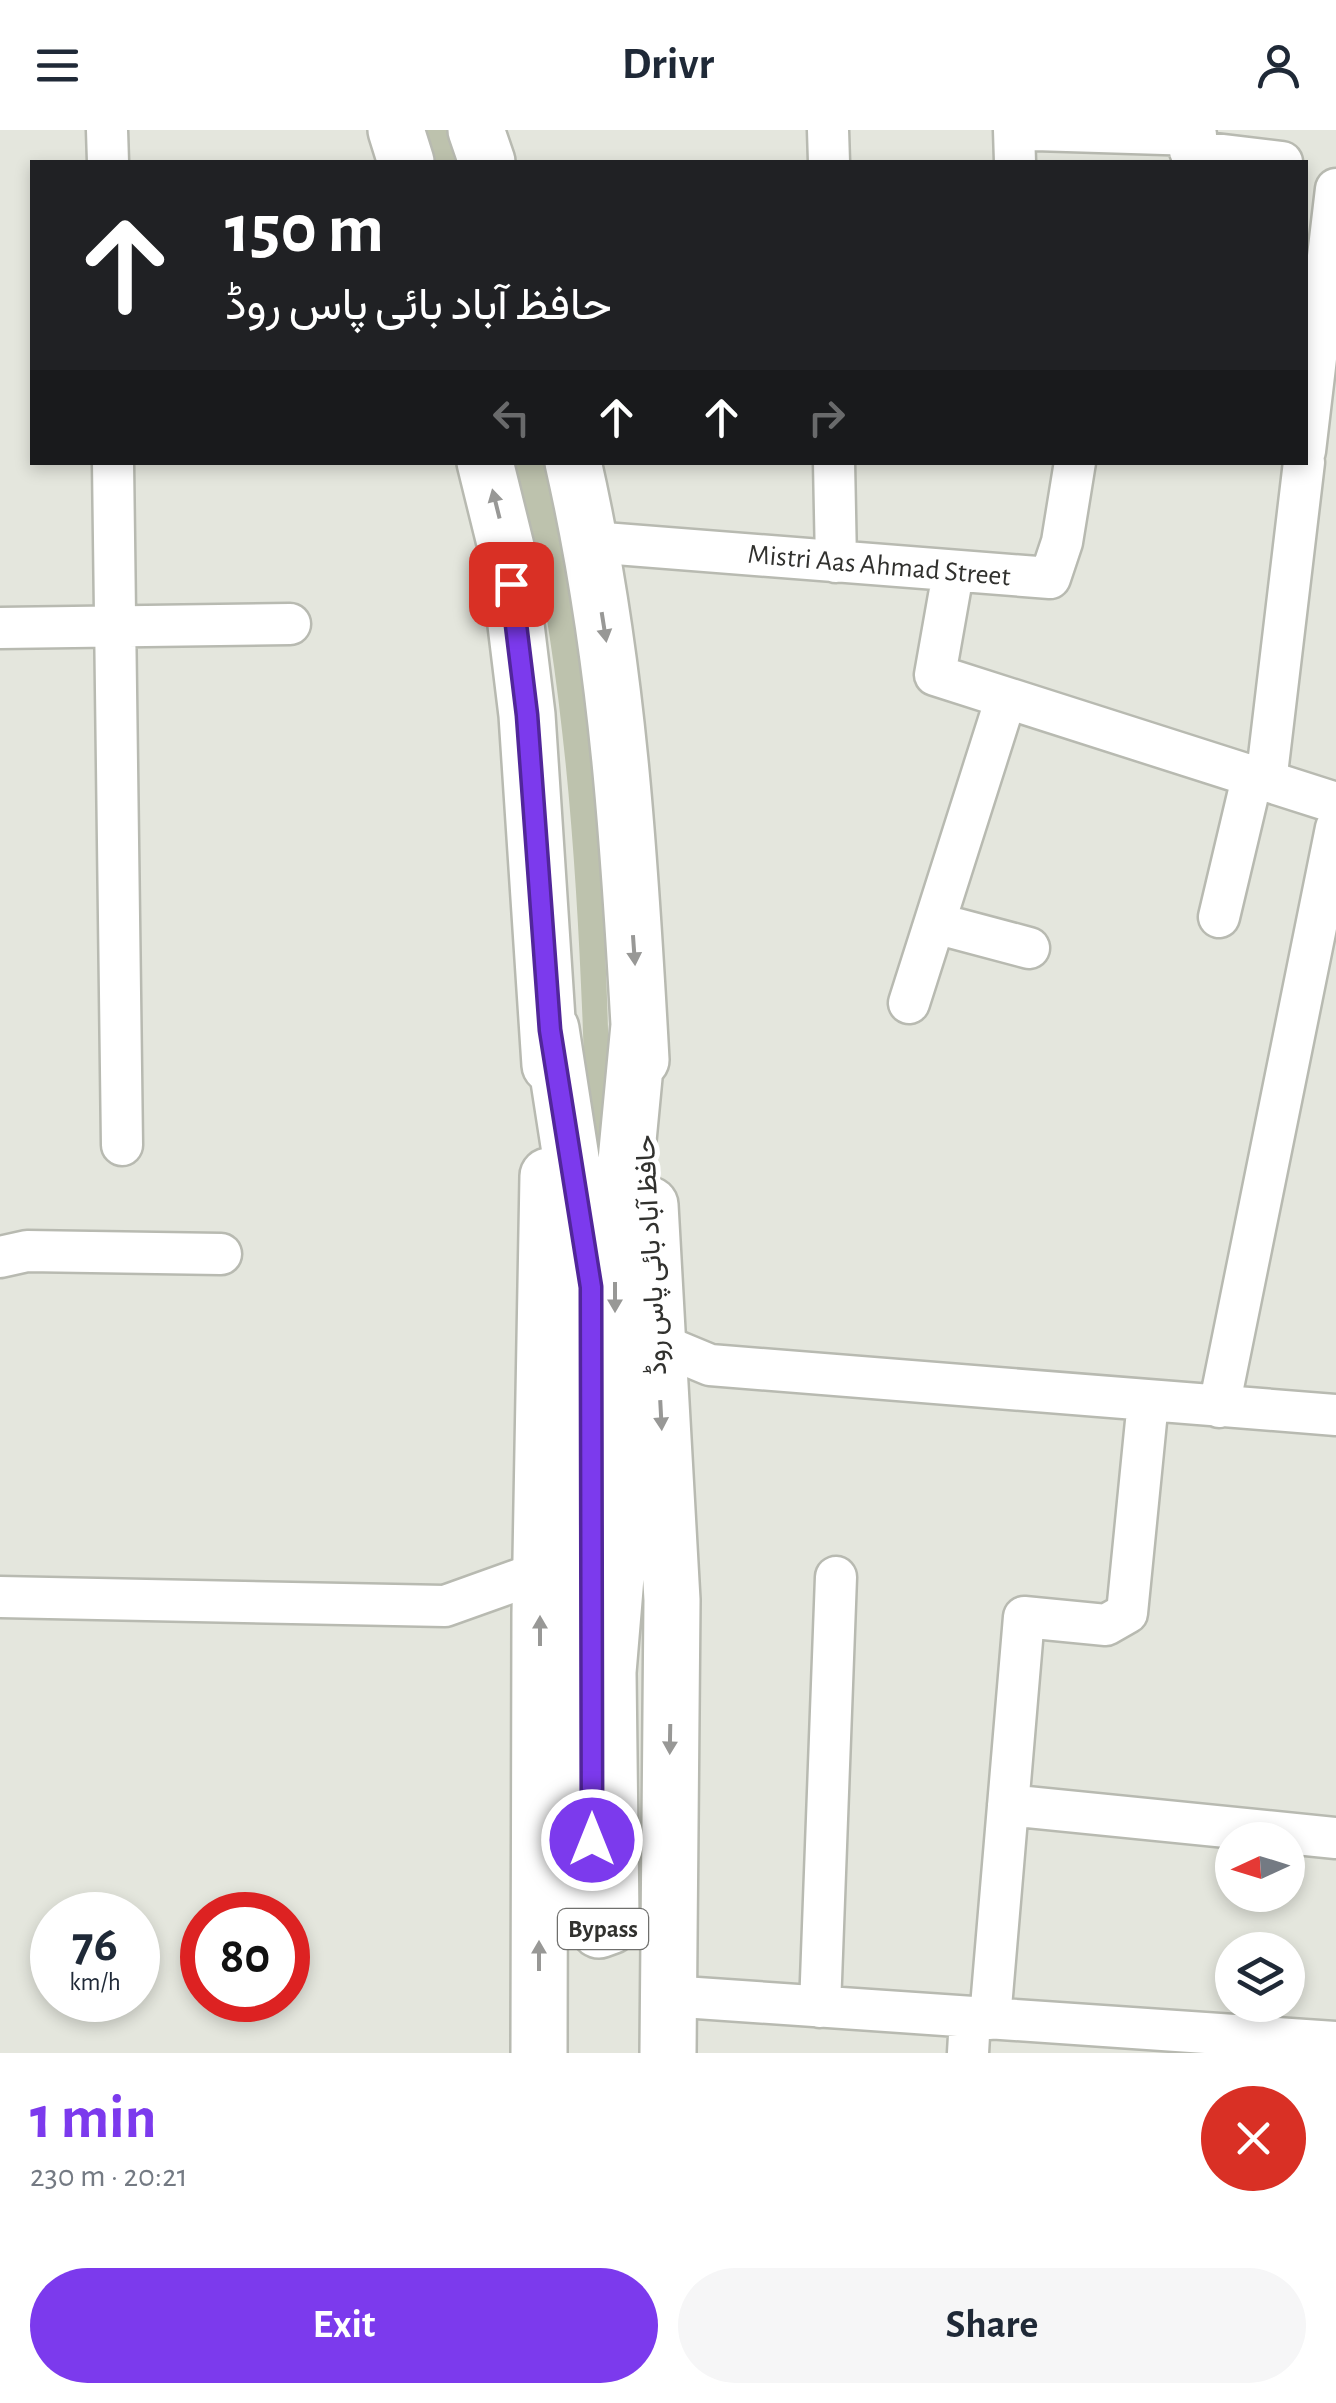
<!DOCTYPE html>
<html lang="en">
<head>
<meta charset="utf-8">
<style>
  body { margin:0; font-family:"Alegreya Sans",Vazirmatn,sans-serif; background:#f6f6f7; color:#1f2937; height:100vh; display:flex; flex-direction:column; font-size:38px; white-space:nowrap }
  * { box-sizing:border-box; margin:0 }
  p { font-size:32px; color:#747a83 }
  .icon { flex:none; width:55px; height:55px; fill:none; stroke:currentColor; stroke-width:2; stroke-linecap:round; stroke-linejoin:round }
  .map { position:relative; height:1923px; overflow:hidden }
  .sheet { display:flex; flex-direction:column; background:#fff; flex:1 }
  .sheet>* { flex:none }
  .hud { position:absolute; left:30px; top:30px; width:1278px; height:305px; border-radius:0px; box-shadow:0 5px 15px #0003; background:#202124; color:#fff; overflow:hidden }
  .needle { width:65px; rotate:266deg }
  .controls { position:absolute; left:1215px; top:1692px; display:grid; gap:20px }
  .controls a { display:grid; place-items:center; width:90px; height:90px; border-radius:50%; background:#fff; box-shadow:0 5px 15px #0003; font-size:50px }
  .speed { position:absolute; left:30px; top:1762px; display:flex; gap:20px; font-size:50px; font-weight:700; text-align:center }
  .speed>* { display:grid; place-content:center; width:130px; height:130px; border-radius:50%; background:#fff; box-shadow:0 5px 15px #0003; line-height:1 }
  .speed small { font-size:25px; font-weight:400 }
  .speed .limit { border:15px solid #d22; background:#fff; color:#111 }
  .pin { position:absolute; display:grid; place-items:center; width:85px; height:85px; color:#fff; margin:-42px; border-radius:20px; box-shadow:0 5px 15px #0006 }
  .me { position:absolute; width:110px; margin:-55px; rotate:0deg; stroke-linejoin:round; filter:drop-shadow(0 0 8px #0008) }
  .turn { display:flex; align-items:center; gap:35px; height:210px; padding:0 30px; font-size:45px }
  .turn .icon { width:130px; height:130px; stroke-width:2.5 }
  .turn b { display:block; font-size:70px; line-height:85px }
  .lanes { display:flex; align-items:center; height:95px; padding:0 30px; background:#0003; justify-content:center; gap:50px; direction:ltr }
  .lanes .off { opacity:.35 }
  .round { display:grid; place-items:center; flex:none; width:105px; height:105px; border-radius:52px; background:#f6f6f7 }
  .head { display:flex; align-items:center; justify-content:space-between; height:170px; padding:0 30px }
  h1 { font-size:60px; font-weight:700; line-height:75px; color:#7c3aed }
  .cta { display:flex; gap:20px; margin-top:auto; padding:20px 30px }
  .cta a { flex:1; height:115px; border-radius:60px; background:#7c3aed; color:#fff; font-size:40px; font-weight:700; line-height:115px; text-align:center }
  .cta a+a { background:#f6f6f7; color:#1f2937 }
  header { display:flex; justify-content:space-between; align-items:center; height:130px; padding:0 30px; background:#fff; font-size:45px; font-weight:700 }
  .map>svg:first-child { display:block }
  .green { fill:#bdc2ad }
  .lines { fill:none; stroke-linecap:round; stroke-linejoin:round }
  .minor-casing { stroke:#b8bab1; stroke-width:45 }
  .trunk-casing { stroke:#b8bab1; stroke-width:60 }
  .minor { stroke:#fff; stroke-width:40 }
  .trunk { stroke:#fff; stroke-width:55 }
  .oneway { fill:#989896 }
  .route-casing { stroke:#51269a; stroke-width:25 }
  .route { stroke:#7c3aed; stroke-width:18 }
  .labels { text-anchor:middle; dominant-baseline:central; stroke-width:10; stroke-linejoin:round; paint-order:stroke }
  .shield { fill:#fff; stroke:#6f6f6d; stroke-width:2.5 }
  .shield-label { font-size:25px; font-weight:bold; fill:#31312e }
  .street-label { font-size:28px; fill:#31312e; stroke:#fff }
</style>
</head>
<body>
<header><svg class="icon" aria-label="menu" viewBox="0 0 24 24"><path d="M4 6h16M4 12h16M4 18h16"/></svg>Drivr<svg class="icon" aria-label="person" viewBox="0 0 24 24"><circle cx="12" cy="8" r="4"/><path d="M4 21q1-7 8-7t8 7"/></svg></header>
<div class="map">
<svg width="1336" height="1923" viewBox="0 0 1336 1923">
  <rect width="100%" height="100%" fill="#e4e6dd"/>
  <!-- green -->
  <path class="green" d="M424 0H457L466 32H434Z
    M515 333H545C610 602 607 881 614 1157H591C582 883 582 599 515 333Z"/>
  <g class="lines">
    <!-- minor casing -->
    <g class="minor-casing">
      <path id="minor" d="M107 0 108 32
        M828 0 829 32
        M1014 0 1015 32
        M1035 0 1196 5
        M1190 21 1282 32
        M1305 321 1336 59
        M113 332 122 1015
        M834 332 836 432
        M591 412 1050 448 1062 412 1075 332
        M953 443 935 545 1336 673
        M0 498 290 494
        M1266 652 1304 332
        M1219 787 1252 648
        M935 793 1029 818
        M909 873 1006 568
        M0 1127 27 1121 221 1124
        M657 1213 710 1235 1336 1285
        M1219 1277 1336 698
        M0 1467 445 1476 540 1442
        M1008 1675 1336 1708
        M668 1866 1336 1912
        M820 1877 836 1447
        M990 1889 1024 1487 1106 1495 1127 1483 1148 1271
        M968 1923 970 1888"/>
    </g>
    <!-- trunk casing -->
    <g class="trunk-casing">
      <path id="trunk" d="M396 0 406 32
        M476 0 487 32
        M485 332 507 421 527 585 550 935
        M573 332C618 528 630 729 641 930
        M551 899 591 1157 592 1789 599 1800 610 1796 611 1789 608 1542 619 1411 614 1157 639 895
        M650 1075 672 1470 668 1923
        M539 1923 540 1483 548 1046"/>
    </g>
    <!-- minor -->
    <use href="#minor" class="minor"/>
    <!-- trunk -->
    <use href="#trunk" class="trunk"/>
  </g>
  <!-- one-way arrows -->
  <defs><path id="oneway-solid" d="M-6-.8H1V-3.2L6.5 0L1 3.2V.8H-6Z" transform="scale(2.5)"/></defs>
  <g class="oneway">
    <use href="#oneway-solid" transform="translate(496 374) rotate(-104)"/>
    <use href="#oneway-solid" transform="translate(604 497) rotate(81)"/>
    <use href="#oneway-solid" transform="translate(634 820) rotate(86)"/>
    <use href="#oneway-solid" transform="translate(615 1167) rotate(90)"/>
    <use href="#oneway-solid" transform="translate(661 1285) rotate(87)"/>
    <use href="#oneway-solid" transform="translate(540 1501) rotate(-90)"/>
    <use href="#oneway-solid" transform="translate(670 1609) rotate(91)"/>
    <use href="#oneway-solid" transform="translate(539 1826) rotate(-90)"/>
  </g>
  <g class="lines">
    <!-- route casing -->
    <g class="route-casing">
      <path id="route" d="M511 454 527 585 550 900 591 1157 592 1710"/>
    </g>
    <!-- route -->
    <use href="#route" class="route"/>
  </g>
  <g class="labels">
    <!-- shield labels -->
    <rect class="shield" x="558" y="1779" width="90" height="40" rx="8"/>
    <g class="shield-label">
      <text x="603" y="1799">Bypass</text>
    </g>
    <!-- street labels -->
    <g class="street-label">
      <text transform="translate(879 436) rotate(5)">Mistri Aas Ahmad Street</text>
      <text transform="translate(652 1125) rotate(-93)">حافظ آباد بائی پاس روڈ</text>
    </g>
  </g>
</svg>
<div class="controls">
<a><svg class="needle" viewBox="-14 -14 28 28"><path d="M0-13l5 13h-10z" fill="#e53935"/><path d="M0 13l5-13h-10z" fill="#747a83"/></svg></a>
<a><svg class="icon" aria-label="layers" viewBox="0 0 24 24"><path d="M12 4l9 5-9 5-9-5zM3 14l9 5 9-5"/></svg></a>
</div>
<div class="speed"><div>76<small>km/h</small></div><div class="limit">80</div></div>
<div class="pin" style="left:511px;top:454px;background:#d93025"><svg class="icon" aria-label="arrive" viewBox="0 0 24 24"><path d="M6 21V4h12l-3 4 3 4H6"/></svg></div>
<svg class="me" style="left:592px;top:1710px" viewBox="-20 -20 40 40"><circle r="17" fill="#7c3aed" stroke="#fff" stroke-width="3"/><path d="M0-11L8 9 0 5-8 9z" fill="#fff"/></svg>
<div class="hud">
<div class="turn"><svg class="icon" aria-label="ahead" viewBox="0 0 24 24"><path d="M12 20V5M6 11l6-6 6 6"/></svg><div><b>150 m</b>حافظ آباد بائی پاس روڈ</div></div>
<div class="lanes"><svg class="icon off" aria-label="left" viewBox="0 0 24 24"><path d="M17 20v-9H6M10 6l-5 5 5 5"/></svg><svg class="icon" aria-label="ahead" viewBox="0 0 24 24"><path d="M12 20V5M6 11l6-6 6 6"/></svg><svg class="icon" aria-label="ahead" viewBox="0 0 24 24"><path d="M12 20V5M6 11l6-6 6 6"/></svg><svg class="icon off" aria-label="right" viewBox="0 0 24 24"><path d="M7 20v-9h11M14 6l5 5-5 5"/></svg></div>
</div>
</div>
<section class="sheet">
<div class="head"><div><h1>1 min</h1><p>230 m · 20:21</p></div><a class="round" style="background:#d93025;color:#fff"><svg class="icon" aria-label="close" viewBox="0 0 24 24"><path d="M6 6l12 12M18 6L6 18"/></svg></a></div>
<div class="cta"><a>Exit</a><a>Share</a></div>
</section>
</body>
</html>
